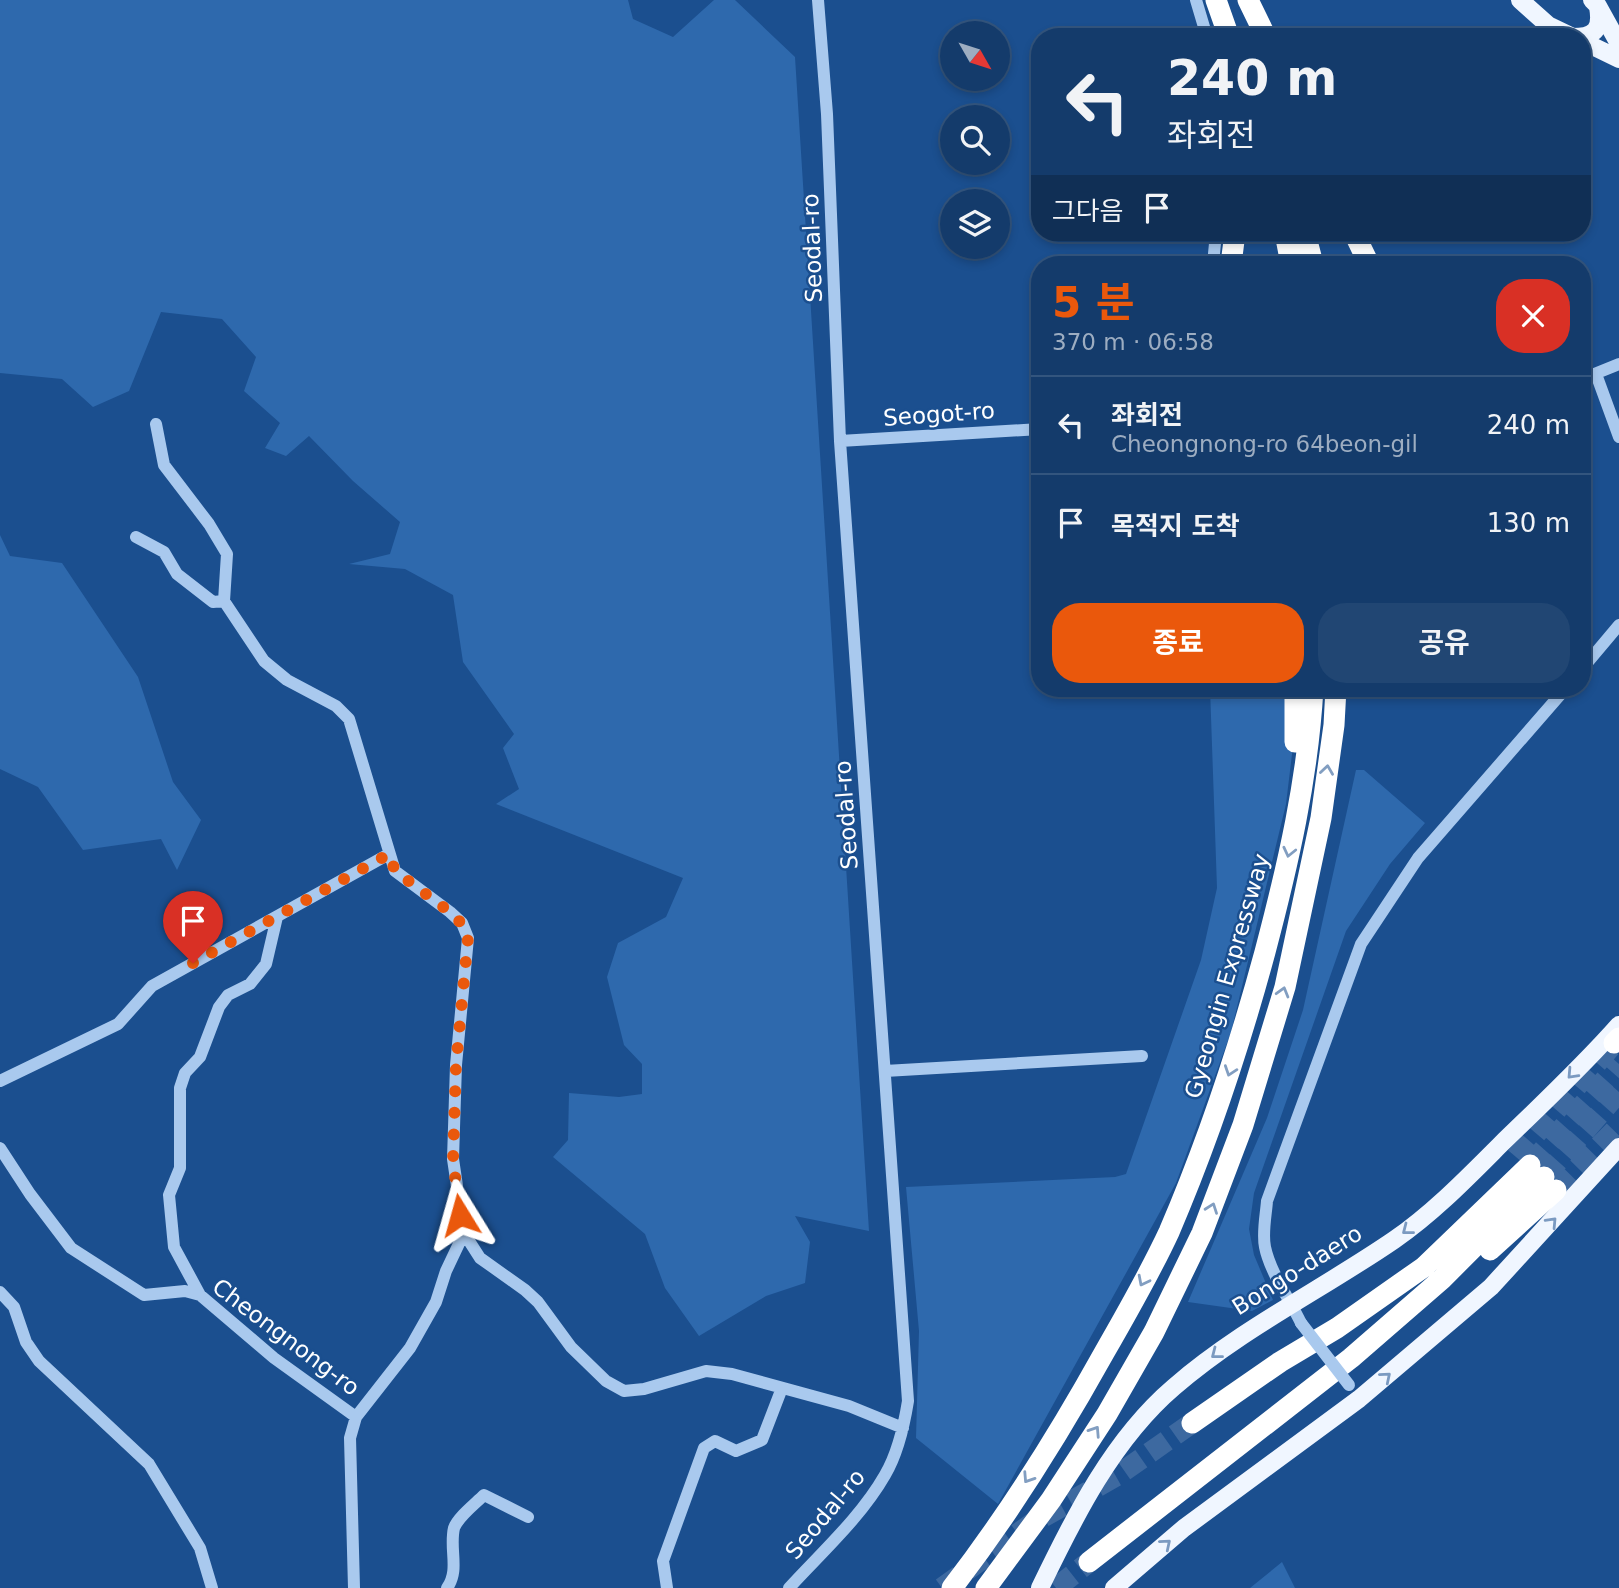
<!DOCTYPE html>
<html lang="ko">
<head>
<meta charset="utf-8">
<style>
  body { margin:0; font-family:"DejaVu Sans","Noto Sans KR",sans-serif; background:#214673; color:#f1f3f6; height:100vh; display:flex; flex-direction:column; font-size:26px; white-space:nowrap }
  * { box-sizing:border-box; margin:0 }
  p { font-size:23px; color:#9dadc1 }
  .icon { flex:none; width:38px; height:38px; fill:none; stroke:currentColor; stroke-width:2; stroke-linecap:round; stroke-linejoin:round }
  .map { position:relative; flex:1; overflow:hidden }
  .sheet { position:absolute; left:1031px; top:256px; width:560px; height:441px; display:flex; flex-direction:column; background:#143b6b; border-radius:28px; box-shadow:0 4px 10px #0003,0 0 0 2px #33557e }
  .sheet>* { flex:none }
  .guide { position:absolute; left:1031px; top:28px; width:560px; height:214px; border-radius:28px; box-shadow:0 4px 10px #0003,0 0 0 2px #33557e; background:#143b6b; color:#f1f3f6; overflow:hidden }
  .needle { width:46px; rotate:129deg }
  .controls { position:absolute; left:940px; top:21px; display:grid; gap:14px }
  .controls a { display:grid; place-items:center; width:70px; height:70px; border-radius:50%; background:#143b6b; box-shadow:0 4px 10px #0003,0 0 0 2px #33557e; font-size:35px }
  .pin { position:absolute; display:grid; place-items:center; width:60px; height:60px; color:#fff; margin:-72px -30px; border-radius:50% 50% 50% 0; rotate:-45deg; box-shadow:0 0 7px #0007 }
  .pin .icon { rotate:45deg }
  .me { position:absolute; width:77px; margin:-38px; rotate:352deg; stroke-linejoin:round; filter:drop-shadow(0 0 5px #0008) }
  .turn { display:flex; align-items:center; gap:24px; height:147px; padding:0 21px; font-size:32px }
  .turn .icon { width:91px; height:91px; stroke-width:2.5 }
  .turn b { display:block; font-size:49px; line-height:60px }
  .then { display:flex; align-items:center; height:66px; padding:0 21px; background:#0003; gap:14px; font-size:26px }
  .round { display:grid; place-items:center; flex:none; width:74px; height:74px; border-radius:28px; background:#214673 }
  .headline { display:flex; align-items:center; justify-content:space-between; height:119px; padding:0 21px }
  h1 { font-size:42px; font-weight:700; line-height:52px; color:#ea580c }
  .primary-button { display:flex; gap:14px; margin-top:auto; padding:14px 21px }
  .primary-button a { flex:1; height:80px; border-radius:28px; background:#ea580c; color:#fff; font-size:28px; font-weight:700; line-height:80px; text-align:center }
  .primary-button a+a { background:#214673; color:#f1f3f6 }
  ul { padding:0; list-style:none }
  li { display:flex; align-items:center; gap:21px; height:98px; padding:0 21px; border-top:2px solid #33557e }
  li div { flex:1 }
  li b { display:block; font-size:26px }
  li em { font-style:normal }
  .map>svg:first-child { display:block }
  .green { fill:#2e69ad }
  .lines { fill:none; stroke-linecap:round; stroke-linejoin:round }
  .highway-tunnel { stroke:#3d69a0; stroke-width:21; stroke-dasharray:21 10; stroke-linecap:butt }
  .minor { stroke:#a9c9ee; stroke-width:12 }
  .major { stroke:#f0f6ff; stroke-width:18 }
  .highway { stroke:#fff; stroke-width:21 }
  .minor-bridge { stroke:#a9c9ee; stroke-width:12 }
  .oneway { stroke:#829ec1 }
  .oneway2 { stroke:#7b9ac1 }
  .route { stroke:#ea580c; stroke-width:12; stroke-dasharray:0 21.6 }
  .labels { text-anchor:middle; dominant-baseline:central; stroke-width:5; stroke-linejoin:round; paint-order:stroke }
  .street-label { font-size:23px; fill:#fff; stroke:#1b4f8f }
</style>
</head>
<body>
<div class="map">
<svg width="1619" height="1588" viewBox="0 0 1619 1588">
  <rect width="100%" height="100%" fill="#1b4f8f"/>
  <!-- green -->
  <path class="green" d="M0 0H628L633 19 673 37 714 0H735L795 57 869 1231 795 1216 810 1242 805 1283 766 1296 699 1336 665 1288 645 1234 553 1157 568 1140 569 1093 619 1097 642 1094V1064L624 1045 607 977 618 943 666 917 683 878 496 804 519 789 503 748 514 734 463 662 453 595 405 569 349 564 390 554 400 522 353 481 309 436 286 456 265 448 280 423 244 391 256 357 222 319 161 312 129 391 93 407 62 379 0 373Z
    M0 535 10 556 62 563 138 677 173 782 201 820 177 870 161 839 83 850 38 787 0 769Z
    M1210 688H1300L1286 804 1231 1032 1176 1183 998 1504 916 1438 919 1331 906 1187 1115 1177 1126 1174 1201 960 1217 888Z
    M1356 770H1364L1425 823 1390 864 1346 931 1254 1193 1249 1229 1254 1255 1273 1300 1252 1311 1188 1302 1267 1118 1303 1010Z
    M1282 1562 1295 1588H1250Z"/>
  <g class="lines">
    <!-- highway-tunnel -->
    <path class="highway-tunnel" d="M1516 1157 1614 1043
      M1530 1165 1619 1064
      M1544 1177 1619 1092
      M1556 1190 1619 1126
      M942 1588 1034 1522 1118 1475 1192 1423
      M1056 1588 1089 1562"/>
    <!-- minor -->
    <path class="minor" d="M1196 0 1207 37
      M1213 264 1216 233
      M1596 374 1619 437
      M1582 379 1619 364
      M156 424 164 465 209 524 227 554 224 601 264 661 287 680 336 706 349 719 395 871 450 912 462 923 468 938 456 1065 453 1159 464 1233 480 1258 525 1290 538 1302 571 1347 606 1381 624 1391 644 1389 706 1371 732 1374 849 1406 903 1428
      M840 441 1040 429
      M136 537 164 552 177 574 213 602 224 601
      M1582 669 1619 625
      M885 1071 1142 1056
      M0 1081 118 1024 152 986 389 854
      M0 1148 30 1194 71 1248 144 1295 185 1291 200 1295 274 1358 356 1417 350 1438 354 1588
      M0 1292 14 1307 26 1342 39 1361 149 1464 200 1548 212 1588
      M200 1295 174 1247 169 1195 180 1168V1088L185 1073 200 1057 219 1007 228 995 250 984 266 964 277 917
      M1301 1323C1290 1300 1270 1272 1265 1247 1262 1233 1266 1215 1267 1201L1361 944 1418 858 1566 688
      M356 1417 410 1348 436 1302 446 1271 464 1233
      M447 1588C460 1570 449 1549 454 1528 458 1517 475 1504 484 1495L528 1517
      M667 1588 663 1561 704 1448 715 1441 736 1451 762 1440 782 1388
      M789 1588C822 1552 861 1517 885 1475 898 1453 904 1426 908 1401L840 441 827 114 818 0"/>
    <!-- major -->
    <path class="major" d="M1520 0 1548 25 1573 37
      M1592 0 1598 6 1619 44
      M1573 37C1595 37 1602 29 1598 7
      M1582 41 1619 59
      M1040 1588C1074 1517 1113 1439 1174 1387 1241 1329 1321 1290 1394 1240 1433 1213 1466 1179 1500 1145 1540 1106 1582 1067 1619 1025
      M1114 1588 1184 1528 1359 1399 1491 1287 1619 1147"/>
    <!-- highway -->
    <path class="highway" d="M1216 0 1229 37
      M1248 0 1266 37
      M1285 233 1291 264
      M1305 233 1313 264
      M1354 233 1369 264
      M1231 264 1235 233
      M1295 688V742
      M1614 1043 1619 1038
      M1490 1250 1556 1190
      M1192 1423 1280 1362 1337 1328 1424 1267 1530 1165
      M1089 1562 1351 1358 1442 1279 1544 1177
      M952 1588C1009 1514 1059 1434 1104 1353 1127 1313 1150 1273 1169 1232 1208 1141 1239 1048 1265 952 1288 865 1308 778 1313 688
      M986 1588 1051 1500 1107 1414 1154 1332 1202 1233 1243 1125 1285 987 1321 818 1334 725 1336 688"/>
    <!-- minor-bridge -->
    <path class="minor-bridge" d="M1301 1323 1349 1385"/>
  </g>
  <!-- one-way arrows -->
  <defs><path id="oneway-chevron" d="M-2-3.5L2.5 0L-2 3.5" fill="none" stroke-width="1.6" stroke-linecap="round" stroke-linejoin="round" transform="scale(1.75)"/></defs>
  <g class="oneway">
    <use href="#oneway-chevron" transform="translate(1327 770) rotate(-82)"/>
    <use href="#oneway-chevron" transform="translate(1289 852) rotate(103)"/>
    <use href="#oneway-chevron" transform="translate(1283 992) rotate(-74)"/>
    <use href="#oneway-chevron" transform="translate(1230 1071) rotate(109)"/>
    <use href="#oneway-chevron" transform="translate(1212 1208) rotate(-70)"/>
    <use href="#oneway-chevron" transform="translate(1143 1281) rotate(117)"/>
    <use href="#oneway-chevron" transform="translate(1095 1431) rotate(-57)"/>
    <use href="#oneway-chevron" transform="translate(1028 1478) rotate(123)"/>
  </g>
  <g class="oneway2">
    <use href="#oneway-chevron" transform="translate(1572 1074) rotate(133)"/>
    <use href="#oneway-chevron" transform="translate(1552 1222) rotate(-47)"/>
    <use href="#oneway-chevron" transform="translate(1407 1230) rotate(142)"/>
    <use href="#oneway-chevron" transform="translate(1216 1354) rotate(142)"/>
    <use href="#oneway-chevron" transform="translate(1386 1377) rotate(-40)"/>
    <use href="#oneway-chevron" transform="translate(1166 1544) rotate(-40)"/>
  </g>
  <g class="lines">
    <!-- route -->
    <path class="route" d="M193 963 389 854 395 871 450 912 461 923 468 938 456 1065 453 1160 460 1215"/>
  </g>
  <g class="labels">
    <!-- street labels -->
    <g class="street-label">
      <text transform="translate(812 248) rotate(-92)">Seodal-ro</text>
      <text transform="translate(939 414) rotate(-4)">Seogot-ro</text>
      <text transform="translate(846 815) rotate(-94)">Seodal-ro</text>
      <text transform="translate(1227 976) rotate(-74)">Gyeongin Expressway</text>
      <text transform="translate(1297 1270) rotate(-32)">Bongo-daero</text>
      <text transform="translate(286 1337) rotate(37)">Cheongnong-ro</text>
      <text transform="translate(825 1514) rotate(-50)">Seodal-ro</text>
    </g>
  </g>
</svg>
<div class="controls">
<a><svg class="needle" viewBox="-14 -14 28 28"><path d="M0-13l5 13h-10z" fill="#e53935"/><path d="M0 13l5-13h-10z" fill="#9dadc1"/></svg></a>
<a><svg class="icon" aria-label="search" viewBox="0 0 24 24"><circle cx="10" cy="10" r="6"/><path d="M15 15l6 6"/></svg></a>
<a><svg class="icon" aria-label="layers" viewBox="0 0 24 24"><path d="M12 4l9 5-9 5-9-5zM3 14l9 5 9-5"/></svg></a>
</div>
<div class="pin" style="left:193px;top:963px;background:#d93025"><svg class="icon" aria-label="arrive" viewBox="0 0 24 24"><path d="M6 21V4h12l-3 4 3 4H6"/></svg></div>
<svg class="me" style="left:460px;top:1215px" viewBox="-20 -20 40 40"><path d="M0-17L14 15 0 8-14 15z" fill="#ea580c" stroke="#fff" stroke-width="4"/></svg>
<div class="guide">
<div class="turn"><svg class="icon" aria-label="left" viewBox="0 0 24 24"><path d="M17 20v-9H6M10 6l-5 5 5 5"/></svg><div><b>240 m</b>좌회전</div></div>
<div class="then">그다음<svg class="icon" aria-label="arrive" viewBox="0 0 24 24"><path d="M6 21V4h12l-3 4 3 4H6"/></svg></div>
</div>
<section class="sheet">
<div class="headline"><div><h1>5 분</h1><p>370 m · 06:58</p></div><a class="round" style="background:#d93025;color:#fff"><svg class="icon" aria-label="close" viewBox="0 0 24 24"><path d="M6 6l12 12M18 6L6 18"/></svg></a></div>
<ul>
<li><svg class="icon" aria-label="left" viewBox="0 0 24 24"><path d="M17 20v-9H6M10 6l-5 5 5 5"/></svg><div><b>좌회전</b><p>Cheongnong-ro 64beon-gil</p></div><em>240 m</em></li>
<li><svg class="icon" aria-label="arrive" viewBox="0 0 24 24"><path d="M6 21V4h12l-3 4 3 4H6"/></svg><div><b>목적지 도착</b></div><em>130 m</em></li>
</ul>
<div class="primary-button"><a>종료</a><a>공유</a></div>
</section>
</div>
</body>
</html>
